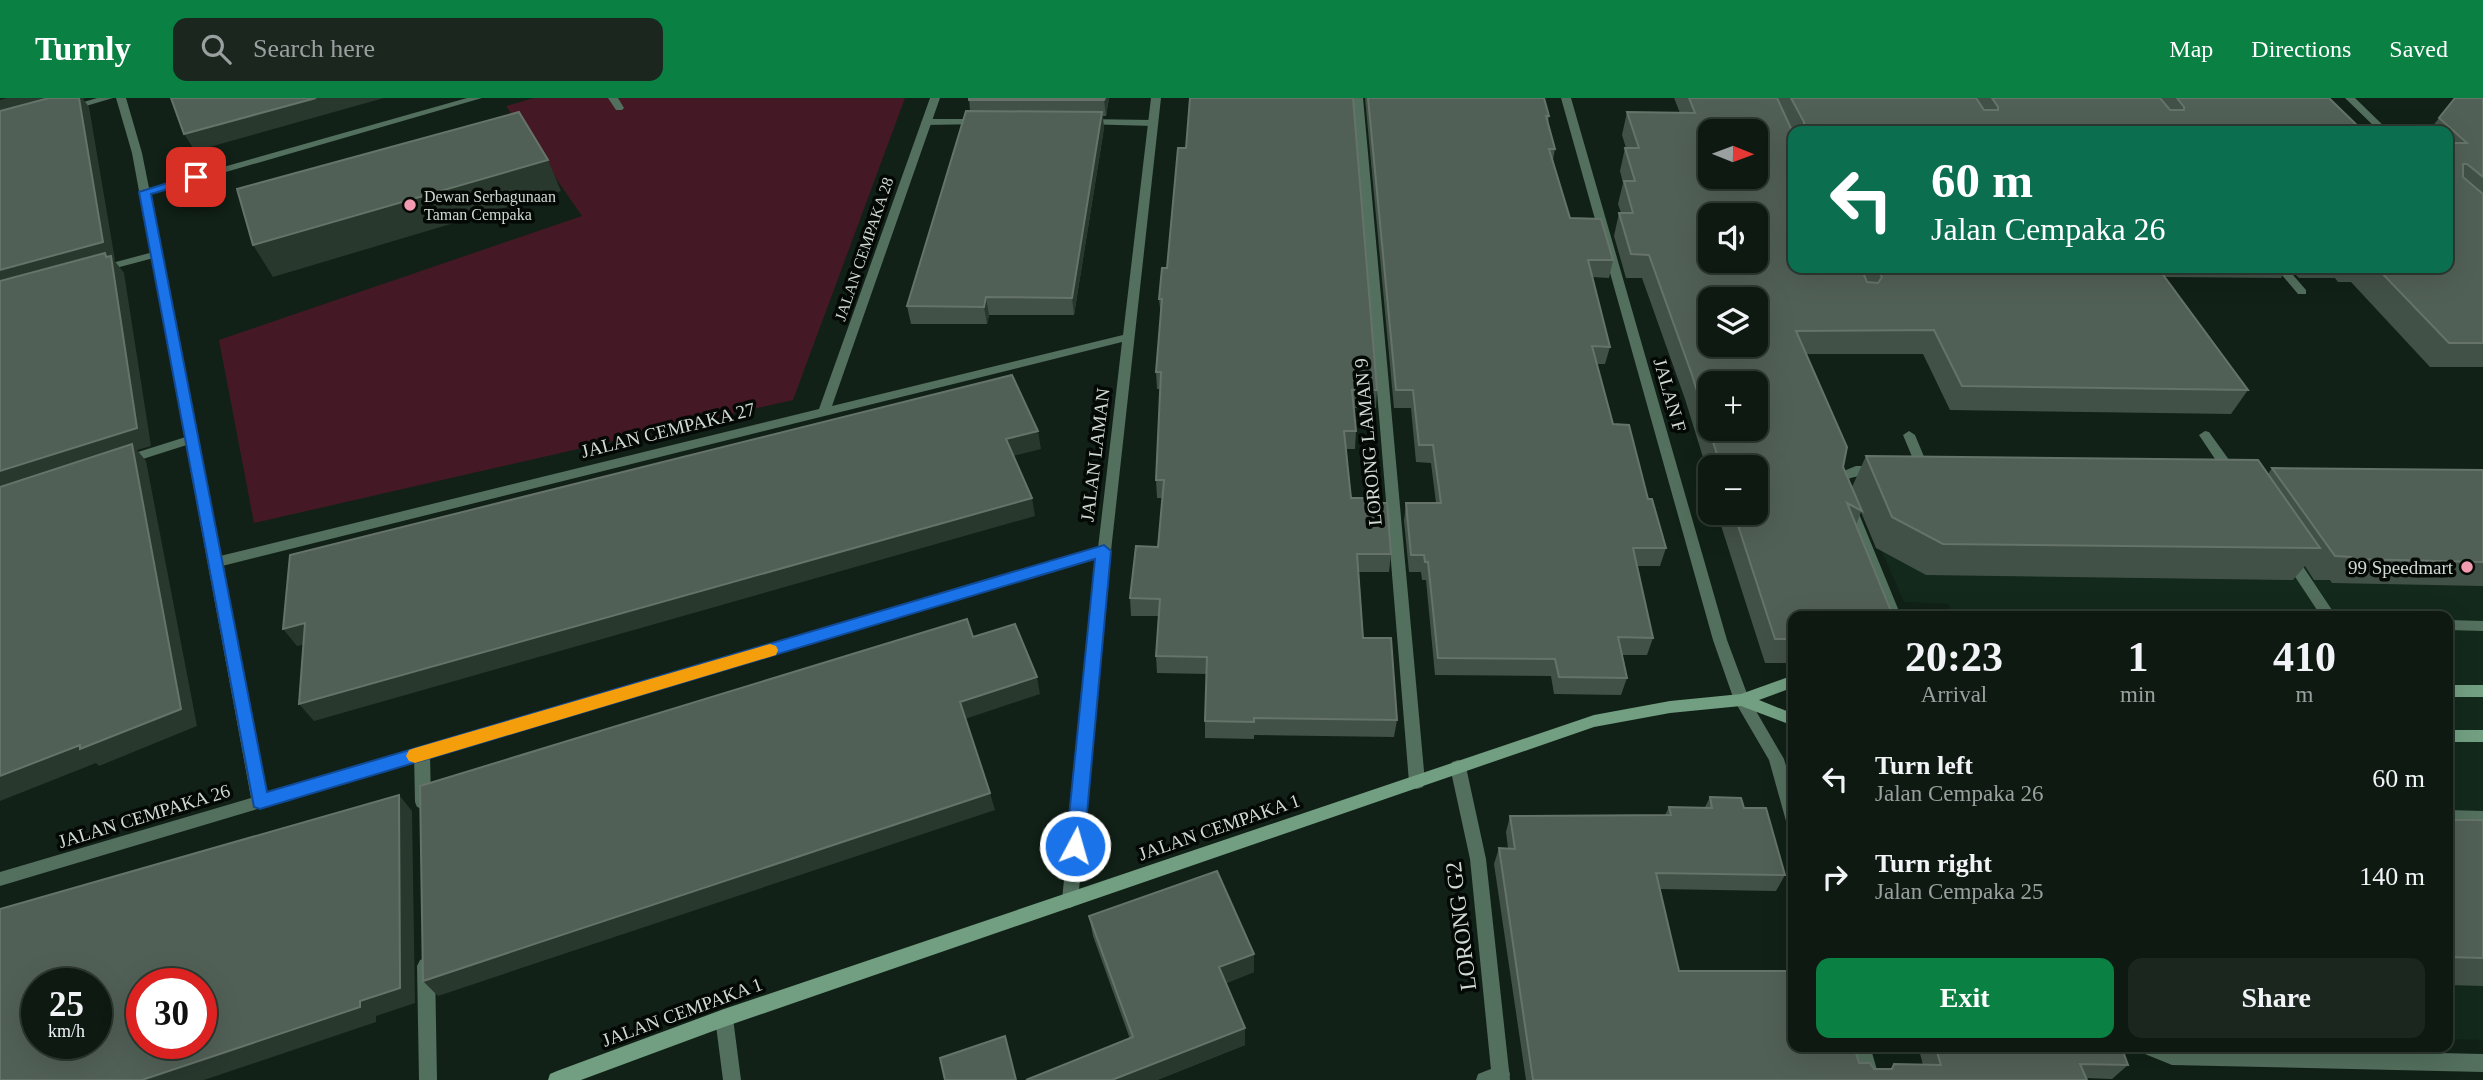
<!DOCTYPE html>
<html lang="en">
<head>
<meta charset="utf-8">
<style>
  body { margin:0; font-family:"Times New Roman",serif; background:#1b261f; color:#f1f3f6; height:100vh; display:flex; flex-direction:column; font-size:26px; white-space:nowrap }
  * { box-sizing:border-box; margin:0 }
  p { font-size:23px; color:#9aa09f }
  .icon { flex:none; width:38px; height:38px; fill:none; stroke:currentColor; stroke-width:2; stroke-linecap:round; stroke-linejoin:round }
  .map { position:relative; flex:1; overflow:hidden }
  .details { position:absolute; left:1788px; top:513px; width:665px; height:441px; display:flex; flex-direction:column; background:#0d1911; border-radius:14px; box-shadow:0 7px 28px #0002,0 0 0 2px #2d3831 }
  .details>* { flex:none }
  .hud { position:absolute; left:1788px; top:28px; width:665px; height:147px; border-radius:14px; box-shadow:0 7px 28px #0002,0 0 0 2px #2d3831; background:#0b6e4f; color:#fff; overflow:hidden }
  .needle { width:46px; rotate:91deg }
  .fabs { position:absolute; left:1698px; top:21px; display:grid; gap:14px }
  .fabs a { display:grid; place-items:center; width:70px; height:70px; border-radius:14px; background:#0d1911; box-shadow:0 7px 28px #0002,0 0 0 2px #2d3831; font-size:35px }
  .speed { position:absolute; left:21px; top:870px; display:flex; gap:14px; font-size:35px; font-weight:700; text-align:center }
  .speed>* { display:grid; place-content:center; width:91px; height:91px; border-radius:50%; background:#0d1911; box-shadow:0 7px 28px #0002,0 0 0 2px #2d3831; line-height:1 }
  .speed small { font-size:18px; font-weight:400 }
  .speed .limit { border:10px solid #d22; background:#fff; color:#111 }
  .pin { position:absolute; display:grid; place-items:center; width:60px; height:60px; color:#fff; margin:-30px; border-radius:14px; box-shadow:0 4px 10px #0006 }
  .me { position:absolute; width:77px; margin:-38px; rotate:6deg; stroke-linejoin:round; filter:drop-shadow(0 0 5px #0008) }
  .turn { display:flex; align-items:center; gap:24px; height:147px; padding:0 28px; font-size:32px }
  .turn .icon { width:91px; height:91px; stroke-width:2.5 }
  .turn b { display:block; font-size:49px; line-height:60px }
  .eta { display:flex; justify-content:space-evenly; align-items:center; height:119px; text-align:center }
  .eta b { font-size:42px; font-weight:800; line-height:49px }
  .button { display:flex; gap:14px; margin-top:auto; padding:14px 28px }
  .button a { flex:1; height:80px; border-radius:14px; background:#0b8043; color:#fff; font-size:28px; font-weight:800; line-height:80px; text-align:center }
  .button a+a { background:#1b261f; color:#f1f3f6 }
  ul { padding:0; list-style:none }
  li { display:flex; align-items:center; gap:21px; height:98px; padding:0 28px }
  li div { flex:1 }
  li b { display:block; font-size:26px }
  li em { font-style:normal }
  header { display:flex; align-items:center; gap:42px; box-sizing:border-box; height:98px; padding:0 35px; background:#0b8043; color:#fff }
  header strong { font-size:33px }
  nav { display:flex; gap:38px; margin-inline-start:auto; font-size:24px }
  .search { width:490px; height:63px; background:#1b261f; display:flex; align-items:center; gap:18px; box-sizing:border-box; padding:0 24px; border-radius:14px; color:#9aa09f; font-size:26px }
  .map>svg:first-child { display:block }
  .built { fill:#12291b }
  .green { fill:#441925 }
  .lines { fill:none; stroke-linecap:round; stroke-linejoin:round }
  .lane { fill:#536f5d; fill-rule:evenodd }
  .street { fill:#536f5d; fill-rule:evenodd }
  .secondary { fill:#729f82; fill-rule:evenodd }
  .wall { fill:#425147 }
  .shaded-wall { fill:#28382d }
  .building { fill:#516056; stroke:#657369; stroke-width:2; fill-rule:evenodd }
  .route { fill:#1a73e8; stroke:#114b97; stroke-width:2 }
  .slow { fill:#f59e0b }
  .poi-dot { fill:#f29aaf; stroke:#040905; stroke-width:2.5 }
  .labels { text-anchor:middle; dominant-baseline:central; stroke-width:7; stroke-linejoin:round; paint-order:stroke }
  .far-poi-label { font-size:16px; fill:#d0dad3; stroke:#040905; text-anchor:start }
  .far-street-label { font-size:16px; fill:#d0dad3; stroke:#040905 }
  .street-label { font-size:19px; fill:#d0dad3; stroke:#040905 }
  .poi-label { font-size:19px; fill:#d0dad3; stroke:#040905; text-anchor:end }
  .near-street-label { font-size:23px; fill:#d0dad3; stroke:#040905 }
</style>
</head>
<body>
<header>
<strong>Turnly</strong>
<div class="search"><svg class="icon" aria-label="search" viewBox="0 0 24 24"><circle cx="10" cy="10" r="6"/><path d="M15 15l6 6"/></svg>Search here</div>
<nav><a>Map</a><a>Directions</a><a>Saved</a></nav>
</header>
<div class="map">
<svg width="2483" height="982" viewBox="0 0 2483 982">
  <rect width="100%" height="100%" fill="#112117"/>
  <!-- built -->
  <path class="built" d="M2483 387V942L2448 941V518H1954L1948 506 1904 504 1854 390Z"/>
  <!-- green -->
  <path class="green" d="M534 0H905L793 302 254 425 219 242 582 118 506 8Z"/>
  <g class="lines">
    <!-- lane -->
    <path class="lane" d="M608 0H618L624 10 622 12H616Z
      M980 21 983 22V26L926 27 921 24 926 21Z
      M1085 21 1153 22 1158 25 1153 28 1082 26V22Z
      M157 153 162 156 161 158 101 174 95 171 97 169Z
      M1909 333 1915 337 1930 373 1929 376H1919L1918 373 1903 337Z
      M2205 333 2209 334 2237 373 2238 376 2237 379H2227L2199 337Z
      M192 337 198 341 196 344 124 367 118 363 119 360Z
      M2289 454 2294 455 2336 518H2321L2282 459Z
      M422 650 427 651 430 656 431 704 429 709 423 711 417 709 415 704 414 656 417 651Z
      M426 860 432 862 435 868 437 982H419L417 868 420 862Z
      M1501 967 1508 970 1510 976 1508 982H1476L1478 976Z"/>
    <!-- street -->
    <path class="street" d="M97 0H113L69 13 64 10Z
      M116 0H126L142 55 149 90 467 0H482L150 96 220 458 819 311 930 0H940L832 308 1123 237 1151 0H1161L1111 453 1078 802 1076 807 1070 810 1064 807 1062 802 1096 460 0 788V774L251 700 132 55ZM1122 244 1098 450 266 695 222 468Z
      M1353 0H1363L1425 684 1423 689 1417 691 1411 689 1409 684Z
      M1561 0H1571L1727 542 1749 601 1784 661 1794 695V730L1788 728 1786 723 1769 662 1734 602 1713 542Z
      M2345 0H2355L2389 33H2379Z
      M2276 170H2287L2306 192V196H2298Z
      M1856 368H1876L1882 372C1876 379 1859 376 1848 381L1847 395H1837L1835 379 1836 376Z
      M1850 406 1857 411 1901 518H1887L1843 411Z
      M2448 522 2483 523V533L2448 532Z
      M1458 662 1464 664 1466 669 1486 761 1510 982H1492L1470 761 1450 669 1452 664Z
      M2448 712 2483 713V727L2448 726Z
      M724 911 730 914 733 920 741 982H723L715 920 718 914Z
      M1852 948H1870L1880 982H1862Z
      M2137 948 2483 956V974L2172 967 2140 954Z"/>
    <!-- secondary -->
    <path class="secondary" d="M1794 577V589L1759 602 1794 616V628L1741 608 1670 615 1594 629 724 929 581 982H548L550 976 557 973 724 911 1594 617 1670 603 1741 596Z
      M2448 587H2483V599H2448Z
      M2448 632H2483V644H2448Z"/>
  </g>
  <!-- wall -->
  <path class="wall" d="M969 0H1109L1106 18H1103L1104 30 1074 217H989L987 226H911L907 208 970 13Z
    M1365 0H1544L1549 18 1548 25 1555 51 1553 62 1570 120 1613 162 1609 180 1592 179 1610 249 1605 266H1596L1613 326 1648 401 1666 450 1660 468H1637L1653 540 1647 557H1622L1627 580 1621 597 1554 596 1551 578 1435 577 1426 482H1422L1421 474H1409L1404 423 1406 405H1436L1431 365 1416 364 1411 310H1394Z
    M1674 0H2329L2363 33H1794V170H2288L2281 180 2165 179 2248 292 2231 316 1950 312 1923 256H1806L1843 369 1852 389 1866 358 2268 376 2272 370 2483 372V488L2332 485 2330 482H2314L2305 468 2293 482 1926 477 1876 450 1861 414 1856 427 1794 518V565H1765L1717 415H1755V369H1710V382L1685 301 1642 180H1626L1614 138 1619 115H1621L1618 106 1623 85 1620 73 1625 50H1626L1622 37 1627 14 1680 15Z
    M2483 0V269H2430L2351 184H2338L2335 180H2299L2289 170H2448V33H2429L2439 20Z
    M1186 50 1377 292 1376 310H1354L1356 333 1355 351H1345L1351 400 1377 405 1391 456 1389 474H1359L1363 540 1397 622 1394 639 1254 637V641L1205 640V623L1207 576 1157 575 1156 558 1159 518H1131L1130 500 1158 449 1162 400H1157L1156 382 1160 291H1157L1156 274 1161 219 1159 201 1167 170Z
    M1710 699 1744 710 1785 777 1776 793 1659 791 1679 873 1859 965 1874 971H1890L1894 966 1923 967 1918 948H2121L2128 967 2112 981 2086 980 2087 982H1526L1494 766 1499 750H1508L1506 734 1510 718 1665 717 1669 709H1705Z
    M2448 722H2483V888L2448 887Z
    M1089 818 1254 874 1226 885 1245 947 1157 982H1026L1130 941 1093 838Z"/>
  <!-- shaded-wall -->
  <path class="shaded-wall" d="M7 0H86L83 1 89 9 115 162H114L124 175 151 348 137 352 146 363 197 628 99 668 96 665 0 703V2Z
    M316 0H384L195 53 184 36Z
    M1105 0H1109L1106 18 1104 2Z
    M1102 14 1104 30 1074 217 1072 200Z
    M548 62 561 93 273 179 253 147Z
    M986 199 989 217 987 226 984 209Z
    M1038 333 1041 351 1009 359 1006 341Z
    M1032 400 1035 418 314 623 299 606Z
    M305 525 319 543 297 548 283 531Z
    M1037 579 1040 596 965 621 960 604Z
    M990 695 995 712 438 898 423 883Z
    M399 697 412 713 415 905 376 918V924L204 982H142L360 903Z
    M1254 856V874L1220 888 1219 869Z
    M1245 930V947L1157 982H1112Z"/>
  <!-- building -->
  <path class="building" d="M49 0H79L103 144 0 172V13Z
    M171 0H316L184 36Z
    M969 0H1105L1104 2H969Z
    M1190 0H1353L1377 292H1352L1356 333H1344L1351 400H1377V405H1387L1391 456H1357L1363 540H1391L1397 622 1254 620V624L1205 623 1207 559 1156 558 1160 501 1130 500 1136 448 1158 449 1164 382H1156L1161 274H1156L1162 201H1159L1162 170H1167L1178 50H1186Z
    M1368 0H1544L1549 18H1546L1555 51H1549L1570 120 1601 121 1613 162H1588L1610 249 1592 248 1613 326 1629 327 1648 401H1652L1666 450H1633L1653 540 1618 539 1627 580 1559 579 1555 561 1438 560 1428 464H1425L1424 457H1411L1406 405H1441L1433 347H1419L1413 292H1396Z
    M1689 0H1777L1794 37V170H1861L1867 184 1878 185 1882 179 1877 170H2158L2248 292 1962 288 1934 232 1796 233 1847 349 1843 369 1862 413 1847 405 1893 518H1794V541H1775L1734 415H1755V369H1719L1717 366H1720L1692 277 1649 157 1631 156 1619 115H1633L1624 83H1635L1625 50H1639L1627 14 1695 15ZM1710 33H1755V79H1710ZM1710 117H1755V163H1710ZM1710 201H1755V247H1710ZM1710 285H1755V331H1710Z
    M1791 0H1976L1984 12H1998V9L1992 0H2160L2170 12H2184V9L2177 0H2329L2363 33H1804V24Z
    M2455 0H2483V79L2467 66H2463V79L2483 96V245H2449L2377 170H2448V45H2467L2439 20Z
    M966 13 1102 14 1072 200 986 199 984 209 907 208Z
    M519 14 548 62 253 147 237 91Z
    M105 155 106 159 111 158 137 330 0 373V183Z
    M1012 277 1038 333 1006 341 1032 400 299 606 305 525 283 531 290 457Z
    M132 346 181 611 80 651V647L0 678V389Z
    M1866 358 2258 362 2320 450 1943 446 1892 419Z
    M2272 370 2483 372V464L2353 461 2351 459 2335 458Z
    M967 521 973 539 1015 526 1037 579 960 604 990 695 423 883 420 688Z
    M399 697 400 890 360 903V909L142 982H0V811ZM37 886H96V945H37ZM142 886H201V945H142Z
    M1710 699 1741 700 1744 710H1766L1785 777 1656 775 1679 873H1794V948H1854L1859 965H1870L1874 971H1892L1894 966 1941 967 1935 948H2121L2128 967 2080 966 2087 982H1533L1499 750 1515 751 1510 718 1671 717 1669 709 1712 710Z
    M2448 722H2483V860L2448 859Z
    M1217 773 1254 856 1219 869 1245 930 1112 982H1026L1133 939 1089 818Z
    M1005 938 1016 982H945L940 960Z"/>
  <!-- route -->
  <path class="route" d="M196 76 200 77V82L151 96 267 694 1104 447 1111 453 1084 748 1081 754 1075 756 1068 754 1066 748 1095 461 260 711 254 709 139 94Z"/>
  <!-- slow -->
  <path class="slow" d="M770 546 776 548 778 552 776 557 415 665 409 663 406 658 409 652 415 650Z"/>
  <!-- markers -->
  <g class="poi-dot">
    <circle cx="410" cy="107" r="7"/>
    <circle cx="2467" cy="469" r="7"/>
  </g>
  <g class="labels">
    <!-- far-poi labels -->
    <g class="far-poi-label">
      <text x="424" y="98">Dewan Serbagunaan<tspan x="424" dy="18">Taman Cempaka</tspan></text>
    </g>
    <!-- far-street labels -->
    <g class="far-street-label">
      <text transform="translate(864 151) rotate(-71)">JALAN CEMPAKA 28</text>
    </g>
    <!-- street labels -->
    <g class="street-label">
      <text transform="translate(1670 297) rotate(74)">JALAN F</text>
      <text transform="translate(668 332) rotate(-14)">JALAN CEMPAKA 27</text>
      <text transform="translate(1368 344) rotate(-95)">LORONG LAMAN 9</text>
      <text transform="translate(1095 357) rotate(-83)">JALAN LAMAN</text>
      <text transform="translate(144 718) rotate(-17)">JALAN CEMPAKA 26</text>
      <text transform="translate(1219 729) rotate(-19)">JALAN CEMPAKA 1</text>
      <text transform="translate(682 914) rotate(-20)">JALAN CEMPAKA 1</text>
    </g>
    <!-- poi labels -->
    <g class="poi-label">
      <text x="2453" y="469">99 Speedmart</text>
    </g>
    <!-- near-street labels -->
    <g class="near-street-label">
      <text transform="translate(1461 828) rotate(-97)">LORONG G2</text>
    </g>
  </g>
</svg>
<div class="fabs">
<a><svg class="needle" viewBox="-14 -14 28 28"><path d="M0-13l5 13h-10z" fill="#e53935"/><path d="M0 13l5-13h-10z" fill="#9aa09f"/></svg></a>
<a><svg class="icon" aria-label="sound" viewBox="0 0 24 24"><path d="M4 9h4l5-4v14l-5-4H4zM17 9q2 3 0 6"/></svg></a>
<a><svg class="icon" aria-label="layers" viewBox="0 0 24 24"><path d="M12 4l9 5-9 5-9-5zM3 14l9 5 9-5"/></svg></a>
<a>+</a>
<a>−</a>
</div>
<div class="speed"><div>25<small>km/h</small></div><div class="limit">30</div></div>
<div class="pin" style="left:196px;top:79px;background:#d93025"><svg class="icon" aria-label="arrive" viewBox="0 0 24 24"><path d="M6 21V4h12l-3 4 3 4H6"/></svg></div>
<svg class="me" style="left:1075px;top:748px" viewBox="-20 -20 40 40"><circle r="17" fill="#1a73e8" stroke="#fff" stroke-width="3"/><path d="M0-11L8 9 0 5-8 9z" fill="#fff"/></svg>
<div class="hud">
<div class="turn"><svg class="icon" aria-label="left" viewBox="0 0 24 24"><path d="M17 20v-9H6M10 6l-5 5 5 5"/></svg><div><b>60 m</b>Jalan Cempaka 26</div></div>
</div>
<section class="details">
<div class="eta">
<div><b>20:23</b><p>Arrival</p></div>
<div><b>1</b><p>min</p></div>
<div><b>410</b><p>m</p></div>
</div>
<ul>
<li><svg class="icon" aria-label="left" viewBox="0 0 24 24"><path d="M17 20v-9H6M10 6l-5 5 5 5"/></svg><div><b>Turn left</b><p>Jalan Cempaka 26</p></div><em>60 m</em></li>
<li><svg class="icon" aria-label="right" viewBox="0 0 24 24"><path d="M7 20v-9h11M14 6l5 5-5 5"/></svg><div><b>Turn right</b><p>Jalan Cempaka 25</p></div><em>140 m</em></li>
</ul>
<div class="button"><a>Exit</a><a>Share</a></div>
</section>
</div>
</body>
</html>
